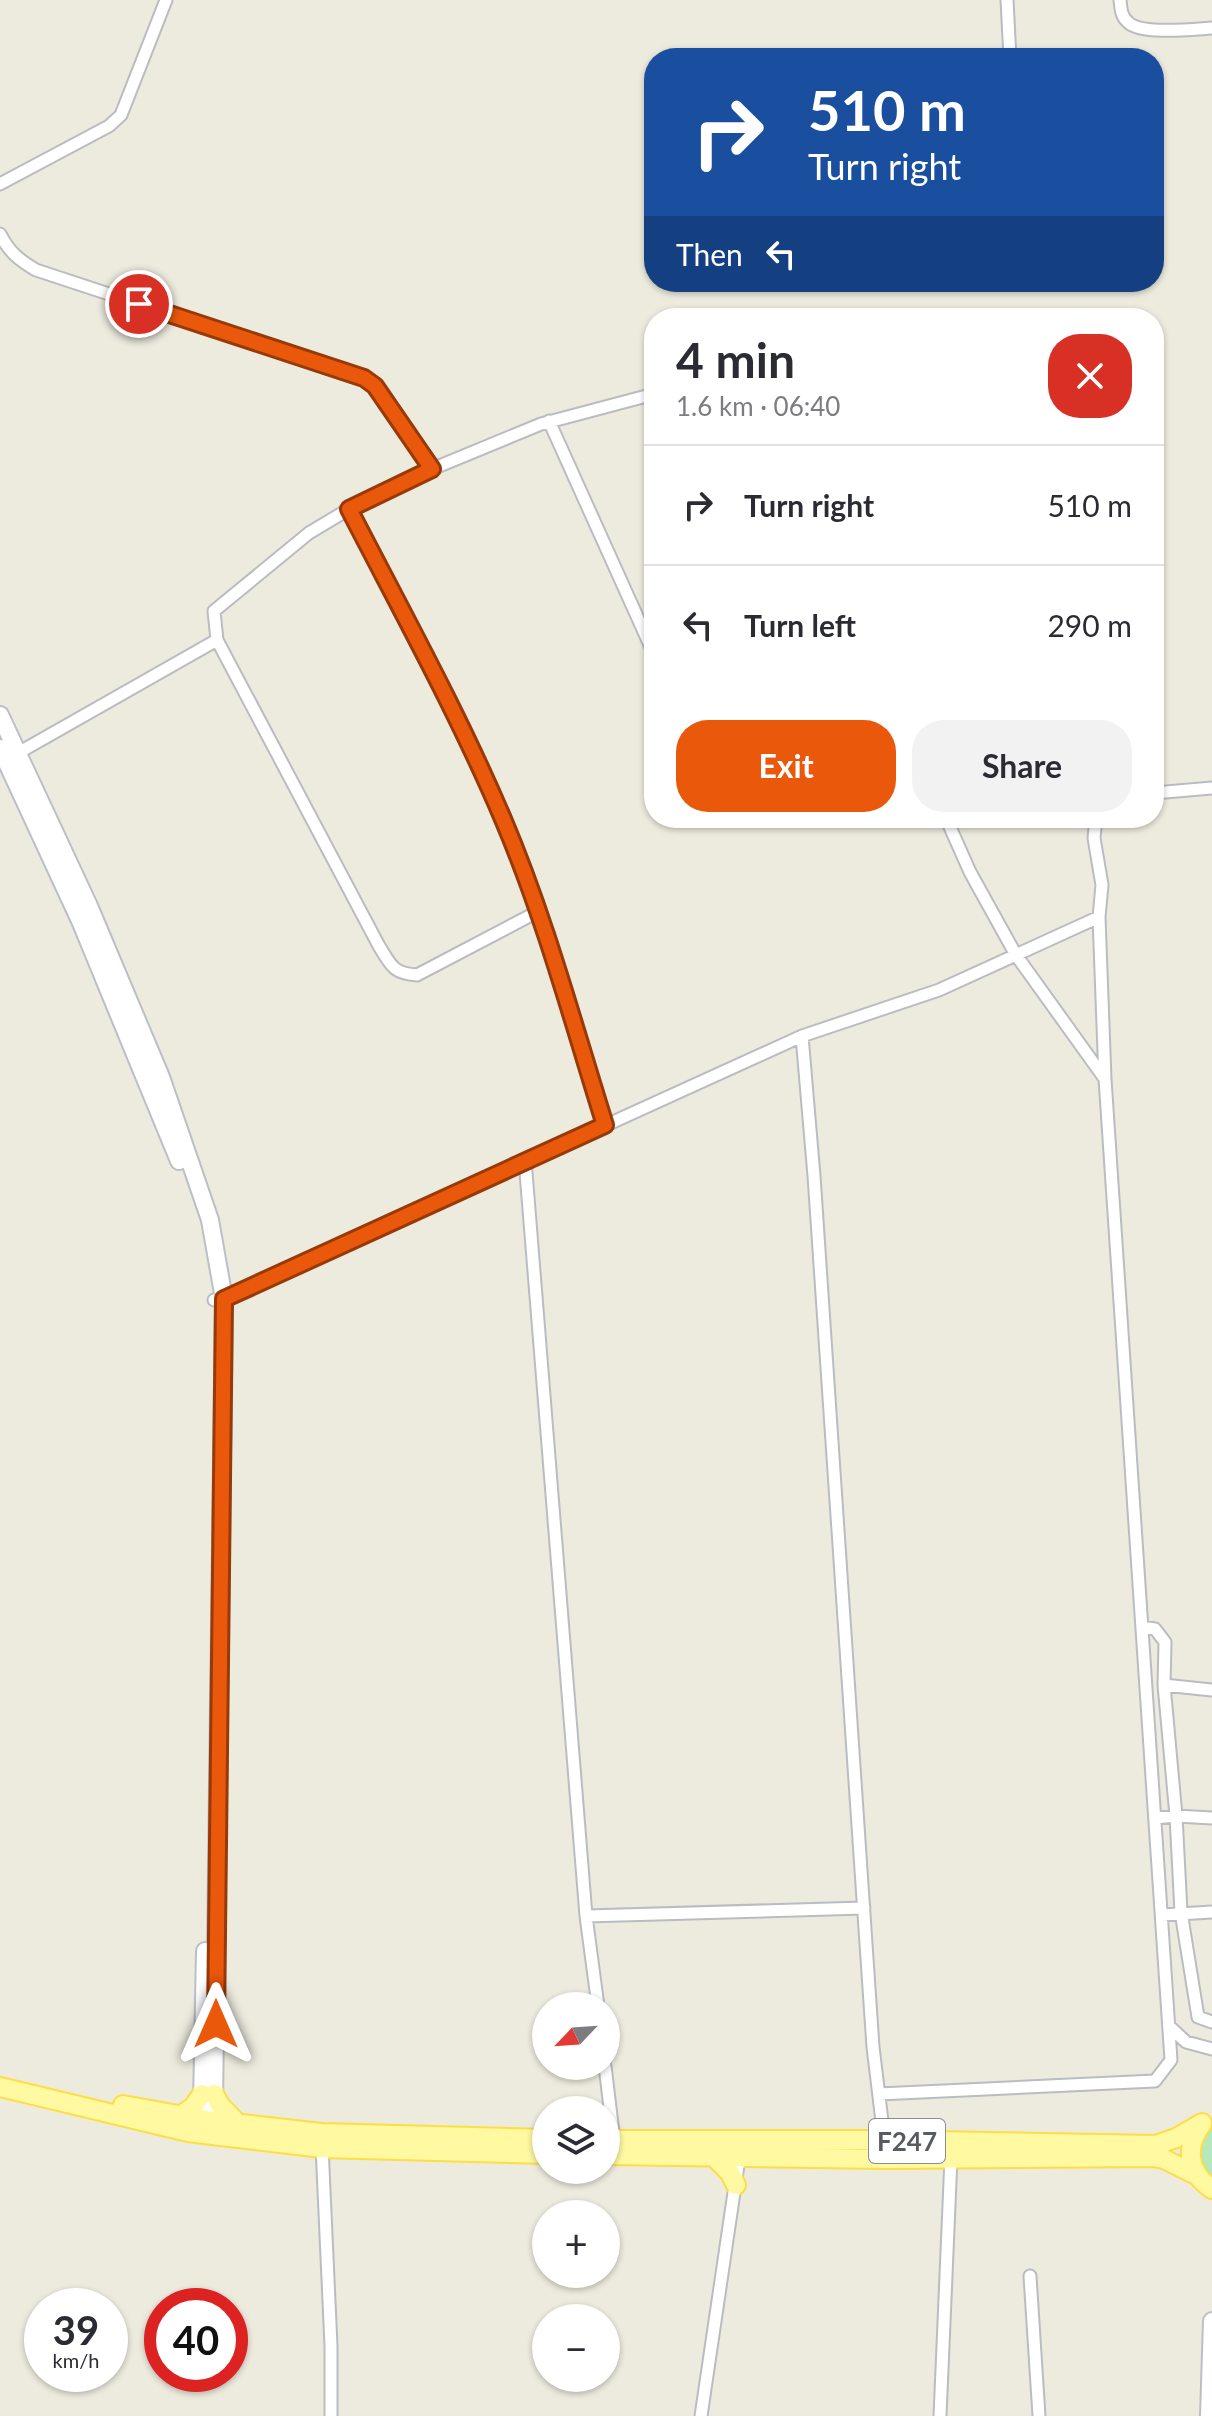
<!DOCTYPE html>
<html lang="en">
<head>
<meta charset="utf-8">
<style>
  body { margin:0; font-family:Lato,sans-serif; background:#f2f2f3; color:#2b2b33; height:100vh; display:flex; flex-direction:column; font-size:30px; white-space:nowrap }
  * { box-sizing:border-box; margin:0 }
  p { font-size:26px; color:#7c7c81 }
  .icon { flex:none; width:44px; height:44px; fill:none; stroke:currentColor; stroke-width:2; stroke-linecap:round; stroke-linejoin:round }
  .map { position:relative; flex:1; overflow:hidden }
  .side { position:absolute; left:644px; top:308px; width:520px; height:520px; display:flex; flex-direction:column; background:#fff; border-radius:32px; box-shadow:0 2px 6px #0004 }
  .side>* { flex:none }
  .guide { position:absolute; left:644px; top:48px; width:520px; height:244px; border-radius:32px; box-shadow:0 2px 6px #0004; background:#1a4fa0; color:#fff; overflow:hidden }
  .needle { width:52px; rotate:245deg }
  .fabs { position:absolute; left:532px; top:1992px; display:grid; gap:16px }
  .fabs a { display:grid; place-items:center; width:88px; height:88px; border-radius:50%; background:#fff; box-shadow:0 2px 6px #0004; font-size:40px }
  .speed { position:absolute; left:24px; top:2288px; display:flex; gap:16px; font-size:40px; font-weight:700; text-align:center }
  .speed>* { display:grid; place-content:center; width:104px; height:104px; border-radius:50%; background:#fff; box-shadow:0 2px 6px #0004; line-height:1 }
  .speed small { font-size:20px; font-weight:400 }
  .speed .limit { border:12px solid #d22; background:#fff; color:#111 }
  .pin { position:absolute; display:grid; place-items:center; width:68px; height:68px; color:#fff; margin:-34px; border:4px solid #fff; border-radius:50%; box-shadow:0 2px 8px #0007 }
  .me { position:absolute; width:88px; margin:-44px; rotate:0deg; stroke-linejoin:round; filter:drop-shadow(0 0 6px #0008) }
  .turn { display:flex; align-items:center; gap:28px; height:168px; padding:0 32px; font-size:36px }
  .turn .icon { width:104px; height:104px; stroke-width:2.5 }
  .turn b { display:block; font-size:56px; line-height:68px }
  .then { display:flex; align-items:center; height:76px; padding:0 32px; background:#0003; gap:16px; font-size:30px }
  .round { display:grid; place-items:center; flex:none; width:84px; height:84px; border-radius:32px; background:#f2f2f3 }
  .head { display:flex; align-items:center; justify-content:space-between; height:136px; padding:0 32px }
  h1 { font-size:48px; font-weight:700; line-height:60px }
  .primary-button { display:flex; gap:16px; margin-top:auto; padding:16px 32px }
  .primary-button a { flex:1; height:92px; border-radius:32px; background:#ea580c; color:#fff; font-size:32px; font-weight:700; line-height:92px; text-align:center }
  .primary-button a+a { background:#f2f2f3; color:#2b2b33 }
  ul { padding:0; list-style:none }
  li { display:flex; align-items:center; gap:24px; height:120px; padding:0 32px; border-top:2px solid #e1e1e2 }
  li div { flex:1 }
  li b { display:block; font-size:30px }
  li em { font-style:normal }
  .map>svg:first-child { display:block }
  .green { fill:#b7e8bc }
  .lines { fill:none; stroke-linecap:round; stroke-linejoin:round }
  .street-casing { stroke:#babcc2; stroke-width:15 }
  .secondary-casing { stroke:#bbbfc7; stroke-width:20 }
  .primary-casing { stroke:#ffdd45; stroke-width:22 }
  .street { stroke:#fff; stroke-width:11 }
  .secondary { stroke:#fff; stroke-width:16 }
  .primary { stroke:#fff9a1; stroke-width:18 }
  .route-casing { stroke:#983908; stroke-width:20 }
  .route { stroke:#ea580c; stroke-width:14 }
  .labels { text-anchor:middle; dominant-baseline:central; stroke-width:8; stroke-linejoin:round; paint-order:stroke }
  .shield { fill:#fff; stroke:#8a8c91; stroke-width:2 }
  .shield-label { font-size:26px; font-weight:bold; fill:#585b62 }
</style>
</head>
<body>
<div class="map">
<svg width="1212" height="2416" viewBox="0 0 1212 2416">
  <rect width="100%" height="100%" fill="#edebde"/>
  <!-- green -->
  <path class="green" d="M1212 2122V2184L1206 2179 1195 2146 1208 2125Z"/>
  <g class="lines">
    <!-- street casing -->
    <g class="street-casing">
      <path id="street" d="M1007 0 1010 58
        M1120 0C1121 9 1121 17 1129 23 1142 35 1194 29 1212 28
        M0 184 109 126 121 115 166 0
        M0 234C9 252 19 260 36 270L364 378 375 386 432 469
        M549 421 654 654
        M349 509C402 612 458 713 503 819 545 918 572 1023 605 1125
        M18 753 217 640
        M1154 793 1212 788
        M946 818 970 872 1016 955 1105 1079
        M537 912 417 975C392 973 391 965 379 946L217 640 214 611 309 533 349 509 432 469 541 424 654 394
        M802 1036 814 1176 873 2047 885 2146
        M525 1160 586 1916 598 2006
        M214 1300 224 1299 802 1036 939 990 1099 917
        M1142 1627 1155 1629 1165 1642 1164 1685 1212 1690
        M1164 1685 1176 1816 1181 1912 1198 2017 1212 2022
        M1155 1818 1176 1816 1212 1818
        M1162 1915 1212 1912
        M586 1916 864 1908
        M1169 2026 1186 2042 1212 2049
        M605 2066 614 2141
        M879 2094 1155 2081 1171 2060 1105 1079 1099 917 1102 885 1094 838 1096 818
        M322 2146 331 2346V2416
        M1030 2276 1039 2416
        M701 2416 740 2152
        M940 2416 951 2158"/>
    </g>
    <!-- secondary casing -->
    <g class="secondary-casing">
      <path id="secondary" d="M0 715 89 906 161 1077 210 1220 224 1299 214 2107
        M0 748 81 923 179 1161
        M202 2104 205 1951
        M1209 2416 1212 2321"/>
    </g>
    <!-- primary casing -->
    <g class="primary-casing">
      <path id="primary" d="M0 2087 188 2132 221 2136 322 2148 546 2154
        M214 2094 220 2105 239 2125
        M123 2105 206 2120 321 2133 546 2139
        M180 2116 193 2107 202 2094
        M1202 2124C1184 2147 1188 2173 1212 2189
        M606 2140H885L1156 2145 1176 2138 1202 2123
        M606 2155 885 2159 1153 2157 1164 2159 1196 2175
        M714 2157 730 2173 736 2185"/>
    </g>
    <!-- street -->
    <use href="#street" class="street"/>
    <!-- secondary -->
    <use href="#secondary" class="secondary"/>
    <!-- primary -->
    <use href="#primary" class="primary"/>
  </g>
  <g class="lines">
    <!-- route casing -->
    <g class="route-casing">
      <path id="route" d="M139 304 364 378 375 386 432 469 349 509C402 612 458 713 503 819 545 918 573 1023 605 1125L224 1299 216 2024"/>
    </g>
    <!-- route -->
    <use href="#route" class="route"/>
  </g>
  <g class="labels">
    <!-- shield labels -->
    <rect class="shield" x="869" y="2119" width="76" height="44" rx="6"/>
    <g class="shield-label">
      <text x="907" y="2141">F247</text>
    </g>
  </g>
</svg>
<div class="fabs">
<a><svg class="needle" viewBox="-14 -14 28 28"><path d="M0-13l5 13h-10z" fill="#e53935"/><path d="M0 13l5-13h-10z" fill="#7c7c81"/></svg></a>
<a><svg class="icon" aria-label="layers" viewBox="0 0 24 24"><path d="M12 4l9 5-9 5-9-5zM3 14l9 5 9-5"/></svg></a>
<a>+</a>
<a>−</a>
</div>
<div class="speed"><div>39<small>km/h</small></div><div class="limit">40</div></div>
<div class="pin" style="left:139px;top:304px;background:#d93025"><svg class="icon" aria-label="arrive" viewBox="0 0 24 24"><path d="M6 21V4h12l-3 4 3 4H6"/></svg></div>
<svg class="me" style="left:216px;top:2024px" viewBox="-20 -20 40 40"><path d="M0-17L14 15 0 8-14 15z" fill="#ea580c" stroke="#fff" stroke-width="4"/></svg>
<div class="guide">
<div class="turn"><svg class="icon" aria-label="right" viewBox="0 0 24 24"><path d="M7 20v-9h11M14 6l5 5-5 5"/></svg><div><b>510 m</b>Turn right</div></div>
<div class="then">Then<svg class="icon" aria-label="left" viewBox="0 0 24 24"><path d="M17 20v-9H6M10 6l-5 5 5 5"/></svg></div>
</div>
<section class="side">
<div class="head"><div><h1>4 min</h1><p>1.6 km · 06:40</p></div><a class="round" style="background:#d93025;color:#fff"><svg class="icon" aria-label="close" viewBox="0 0 24 24"><path d="M6 6l12 12M18 6L6 18"/></svg></a></div>
<ul>
<li><svg class="icon" aria-label="right" viewBox="0 0 24 24"><path d="M7 20v-9h11M14 6l5 5-5 5"/></svg><div><b>Turn right</b></div><em>510 m</em></li>
<li><svg class="icon" aria-label="left" viewBox="0 0 24 24"><path d="M17 20v-9H6M10 6l-5 5 5 5"/></svg><div><b>Turn left</b></div><em>290 m</em></li>
</ul>
<div class="primary-button"><a>Exit</a><a>Share</a></div>
</section>
</div>
</body>
</html>
